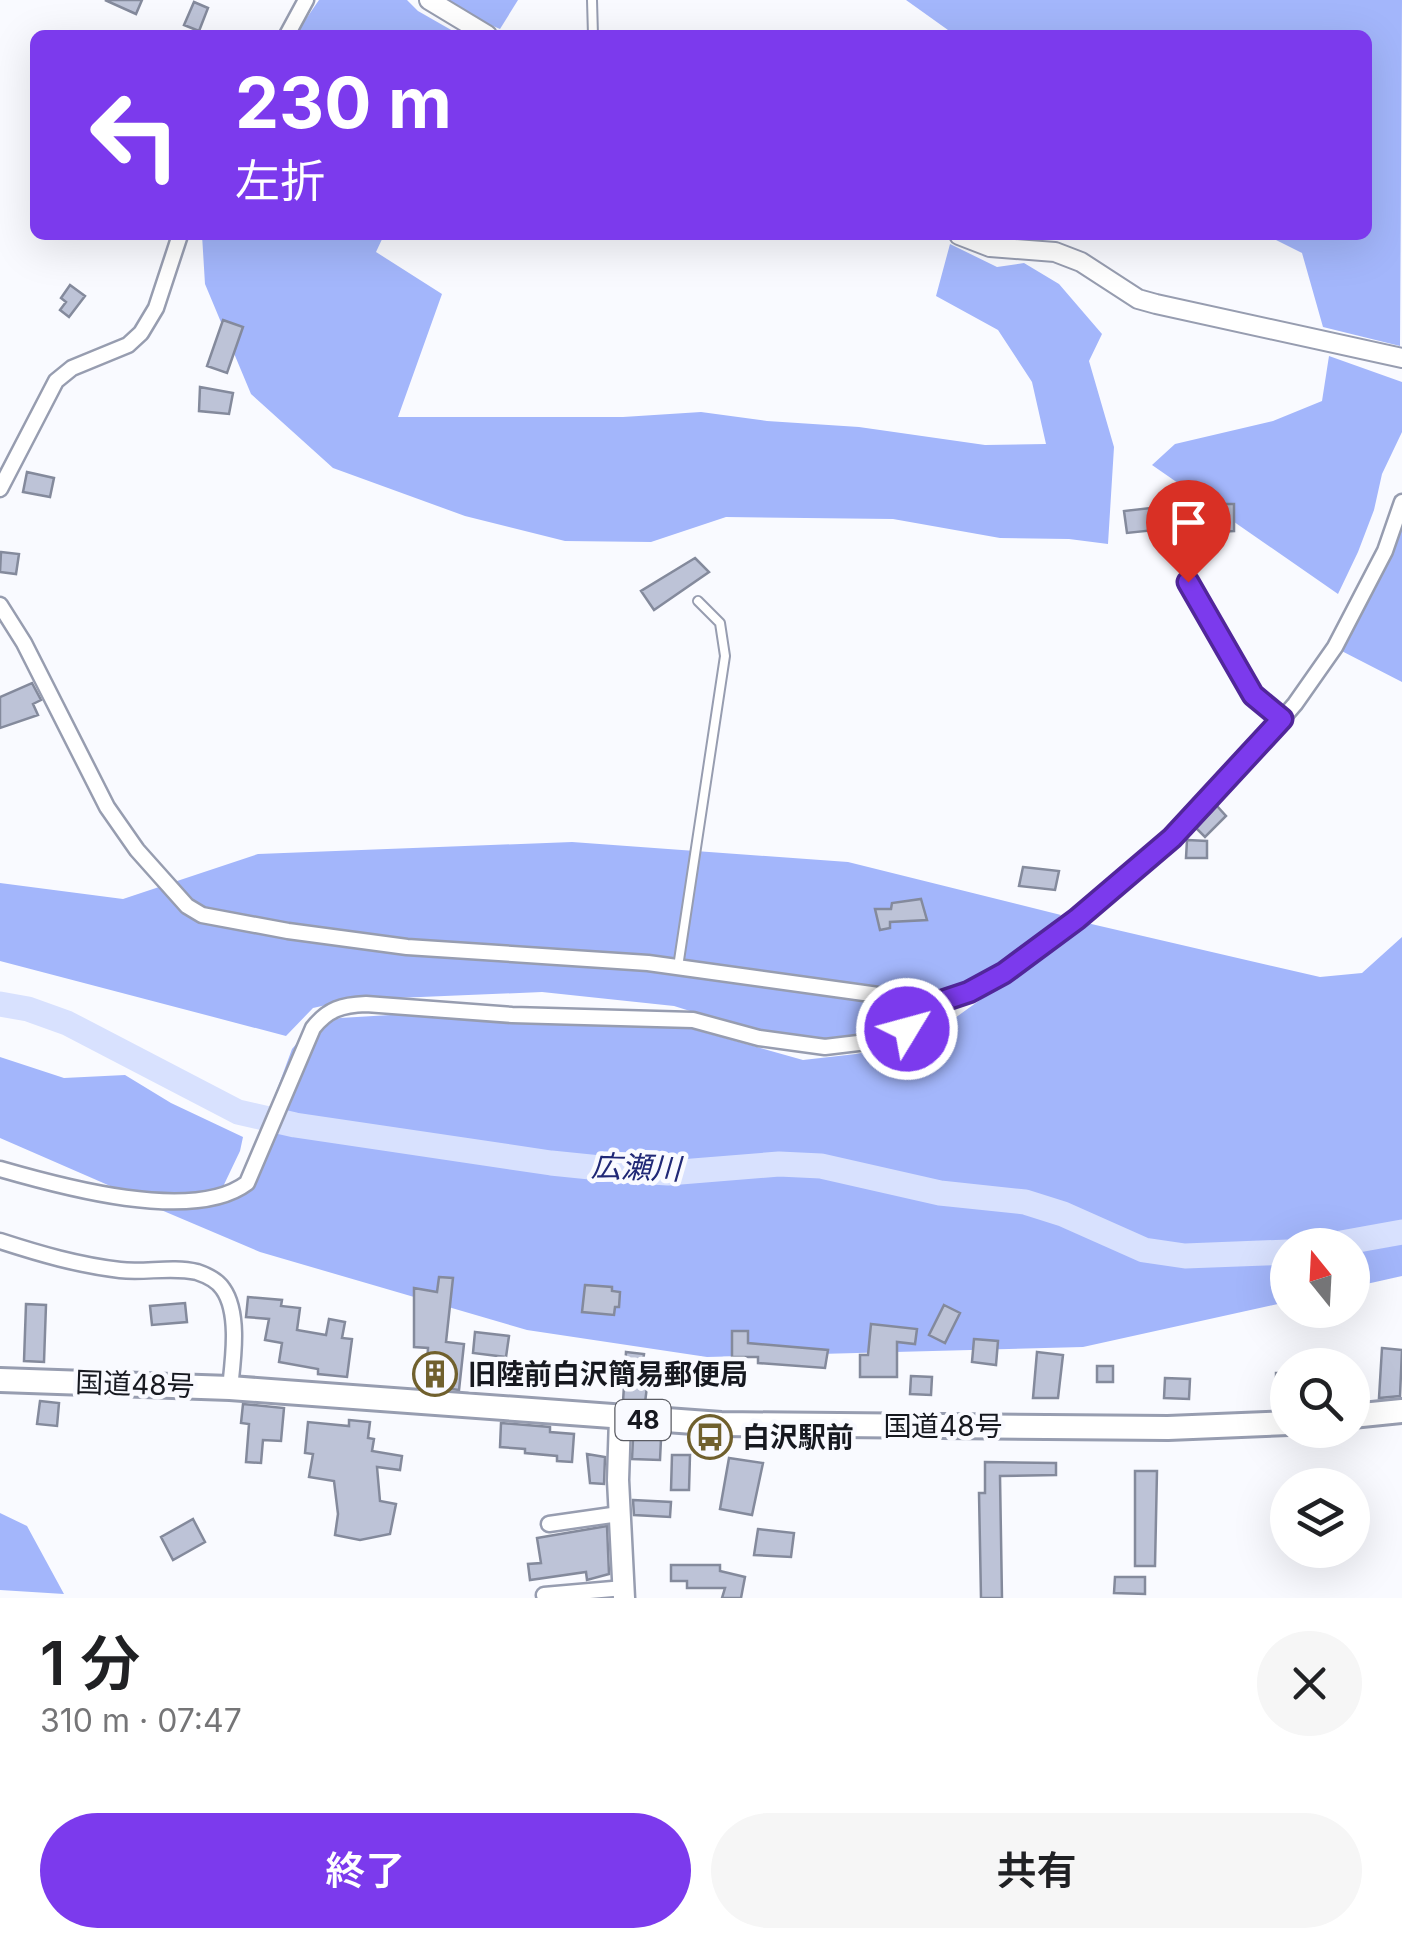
<!DOCTYPE html>
<html lang="ja">
<head>
<meta charset="utf-8">
<style>
  body { margin:0; font-family:Inter,"Noto Sans JP",sans-serif; background:#f6f6f6; color:#202124; height:100vh; display:flex; flex-direction:column; font-size:38px; white-space:nowrap }
  * { box-sizing:border-box; margin:0 }
  p { font-size:32px; color:#757577 }
  .icon { flex:none; width:55px; height:55px; fill:none; stroke:currentColor; stroke-width:2; stroke-linecap:round; stroke-linejoin:round }
  .map { position:relative; height:1598px; overflow:hidden }
  .drawer { display:flex; flex-direction:column; background:#fff; flex:1 }
  .drawer>* { flex:none }
  .hud { position:absolute; left:30px; top:30px; width:1342px; height:210px; border-radius:15px; box-shadow:0 10px 40px #0002; background:#7c3aed; color:#fff; overflow:hidden }
  .needle { width:65px; rotate:342deg }
  .controls { position:absolute; left:1270px; top:1228px; display:grid; gap:20px }
  .controls a { display:grid; place-items:center; width:100px; height:100px; border-radius:50%; background:#fff; box-shadow:0 10px 40px #0002; font-size:50px }
  .pin { position:absolute; display:grid; place-items:center; width:85px; height:85px; color:#fff; margin:-102px -42px; border-radius:50% 50% 50% 0; rotate:-45deg; box-shadow:0 0 10px #0007 }
  .pin .icon { rotate:45deg }
  .me { position:absolute; width:110px; margin:-55px; rotate:53deg; stroke-linejoin:round; filter:drop-shadow(0 0 8px #0008) }
  .turn { display:flex; align-items:center; gap:35px; height:210px; padding:0 40px; font-size:45px }
  .turn .icon { width:130px; height:130px; stroke-width:2.5 }
  .turn b { display:block; font-size:70px; line-height:85px }
  .round { display:grid; place-items:center; flex:none; width:105px; height:105px; border-radius:52px; background:#f6f6f6 }
  .headline { display:flex; align-items:center; justify-content:space-between; height:170px; padding:0 40px }
  h1 { font-size:60px; font-weight:600; line-height:75px }
  .button { display:flex; gap:20px; margin-top:auto; padding:20px 40px }
  .button a { flex:1; height:115px; border-radius:60px; background:#7c3aed; color:#fff; font-size:40px; font-weight:600; line-height:115px; text-align:center }
  .button a+a { background:#f6f6f6; color:#202124 }
  .map>svg:first-child { display:block }
  .forest { fill:#a3b6fb }
  .lines { fill:none; stroke-linecap:round; stroke-linejoin:round }
  .river { stroke:#d8e1fe; stroke-width:25 }
  .building { fill:#bdc3d7; stroke:#848a9c; stroke-width:2.5 }
  .service-casing { stroke:#979db0; stroke-width:12 }
  .minor-casing { stroke:#979db0; stroke-width:19 }
  .tertiary-casing { stroke:#979db0; stroke-width:22 }
  .secondary-casing { stroke:#979db0; stroke-width:25 }
  .trunk-casing { stroke:#979db0; stroke-width:28 }
  .service { stroke:#fff; stroke-width:8 }
  .minor { stroke:#fff; stroke-width:14 }
  .tertiary { stroke:#fff; stroke-width:18 }
  .secondary { stroke:#fff; stroke-width:20 }
  .trunk { stroke:#fff; stroke-width:22 }
  .route-casing { stroke:#51269a; stroke-width:25 }
  .route { stroke:#7c3aed; stroke-width:18 }
  .labels { text-anchor:middle; dominant-baseline:central; stroke-width:9; stroke-linejoin:round; paint-order:stroke }
  .shield { fill:#f9faff; stroke:#5b5c63; stroke-width:2.5 }
  .shield-label { font-size:25px; font-weight:bold; fill:#171920 }
  .poi-label { font-size:28px; font-weight:bold; fill:#171920; stroke:#f9faff; text-anchor:start }
  .street-label { font-size:28px; fill:#171920; stroke:#f9faff }
  .water-label { font-size:30px; font-style:italic; fill:#202876; stroke:#f9faff }
</style>
</head>
<body>
<div class="map">
<svg width="1402" height="1598" viewBox="0 0 1402 1598">
  <rect width="100%" height="100%" fill="#f9faff"/>
  <!-- forest -->
  <path class="forest" d="M319 0H407L418 11 460 35H295Z
    M432 0H518L500 29Z
    M906 0H1402L1400 346 1323 327 1302 253 1266 235H1368V35H955Z
    M202 235H384L376 252 442 294 398 417H623L701 412 767 421 859 427 985 445 1046 444 1032 382 998 330 936 296 950 244 997 267 1024 263 1059 284 1102 334 1089 361 1114 447 1108 544 1069 539 1000 538 893 519 726 517 651 542 565 541 465 516 333 468 251 394 205 284Z
    M1329 356 1402 382V432L1382 474 1374 510 1358 552 1338 594 1152 465 1175 444 1273 421 1322 401Z
    M1402 513V682L1330 645Z
    M572 842 848 862 1061 915 1014 957 933 1014 871 1039H780L674 1006 542 992 349 1000 313 1008 286 1036 0 961V883L123 899 258 854Z
    M1087 923 1320 977 1362 973 1402 937V1276L1353 1287 1352 1245H1288L1287 1302 1083 1347 707 1357 527 1330 260 1252 147 1204H223L237 1198 292 1049 311 1027 340 1018 508 1008 634 1018 685 1027 803 1060 856 1054 901 1045 948 1023Z
    M0 1057 64 1078 125 1075 171 1103 243 1137 240 1151 220 1193 169 1196 124 1192 0 1138Z
    M0 1513 27 1526 64 1594 0 1590Z"/>
  <g class="lines">
    <!-- river -->
    <path class="river" d="M0 1004 28 1009 67 1023 238 1112 295 1125 551 1163 620 1170 668 1173 779 1164 821 1166 940 1193 1025 1202 1063 1214 1144 1250 1185 1256 1288 1252
      M1330 1245 1402 1232"/>
  </g>
  <!-- building -->
  <path class="building" d="M105 0H142L136 14Z
    M194 2 208 8 199 31 184 25Z
    M70 285 85 296 69 317 60 310 66 302 61 298Z
    M223 320 243 327 227 373 207 366Z
    M200 387 233 393 229 414 199 411Z
    M27 472 54 478 50 497 23 492Z
    M1186 504H1234V531L1212 532 1215 548 1185 553 1182 533 1174 534 1173 528 1127 533 1124 511Z
    M1 552 19 554 16 574 0 572Z
    M695 558 709 572 654 610 641 591Z
    M32 683 41 700 33 704 38 715 0 728V697Z
    M1217 806 1226 816 1205 837 1196 828Z
    M1187 840 1207 841V858H1186Z
    M1023 867 1059 871 1055 890 1019 886Z
    M921 899 927 920 890 922V928L880 930 875 909H891L892 903Z
    M439 1277 453 1278 446 1342 464 1344 459 1390 445 1388 446 1382 426 1381 428 1348 414 1347V1288L437 1292Z
    M585 1285 612 1287V1291L620 1292 619 1307H615L614 1315 582 1312Z
    M248 1297 282 1300 281 1306 300 1308 297 1330 326 1335 329 1319 345 1322 342 1338 352 1339 347 1377 318 1374V1369L279 1362 282 1343 265 1340 269 1319 246 1317Z
    M185 1303 187 1322 152 1325 150 1306Z
    M26 1304 46 1305 44 1362 24 1361Z
    M944 1305 960 1313 945 1343 929 1335Z
    M871 1324 917 1329 915 1344 897 1342V1377H860V1355H868Z
    M732 1331H748V1343L828 1350 825 1368 758 1363V1357H732Z
    M475 1332 509 1336 506 1357 473 1353Z
    M974 1339 998 1341 996 1365 972 1362Z
    M1382 1348 1402 1350 1400 1396 1379 1398Z
    M626 1352 644 1354 641 1377 648 1378 645 1403 623 1402Z
    M1037 1352 1063 1355 1058 1398H1033Z
    M1097 1366H1113V1382H1097Z
    M1276 1373H1288V1393H1276Z
    M911 1376 932 1377 931 1395 910 1394Z
    M1165 1378 1190 1379 1189 1399 1164 1398Z
    M40 1401 59 1403 57 1426 37 1424Z
    M243 1404 284 1408 281 1441 263 1440 261 1463 246 1462 249 1424 241 1423Z
    M349 1420 370 1422 368 1438 374 1439 372 1451 402 1456 400 1470 377 1467 380 1501 396 1504 390 1534 360 1540 335 1535 338 1514 334 1481 309 1477 313 1454 305 1453 308 1422 349 1426Z
    M501 1423 550 1427V1432L574 1434 572 1462 557 1461V1456L525 1453V1449L500 1447Z
    M633 1439H661L660 1460 632 1459Z
    M587 1454 605 1457 604 1484 590 1483Z
    M672 1455H690L689 1490H671Z
    M729 1458 763 1463 752 1515 720 1509Z
    M985 1462 1056 1463V1475L1000 1476 1002 1598H981L979 1493H985Z
    M1135 1471H1157L1155 1566H1135Z
    M633 1500 671 1502 670 1517 634 1515Z
    M193 1519 205 1542 173 1560 161 1537Z
    M607 1526 609 1574 587 1580 586 1572 530 1580 528 1564 541 1563 537 1538Z
    M758 1529 794 1533 791 1557 754 1555Z
    M671 1565H720V1571L745 1577 741 1598H722L725 1588H687V1581H671Z
    M1115 1577H1145V1594L1114 1593Z"/>
  <g class="lines">
    <!-- service casing -->
    <g class="service-casing">
      <path id="service" d="M592 0 593 35
        M1188 560V582L1253 695 1282 719
        M678 967 725 656 720 623 698 601"/>
    </g>
    <!-- minor casing -->
    <g class="minor-casing">
      <path id="minor" d="M287 35 306 0
        M0 489 56 381 72 368 128 345 141 333 156 308 180 235
        M0 605 24 643 107 807 137 850 187 906 202 915 288 931 407 947 648 963 936 1003
        M0 1169C59 1186 193 1224 247 1183L313 1028C328 1009 342 1005 366 1004L512 1015 693 1020 759 1038 825 1047 875 1041 900 1033 913 1025 936 1003 969 992 1004 973 1077 919 1172 837 1235 773 1295 704 1335 647 1385 551 1402 502
        M0 1241C40 1254 78 1265 120 1270 145 1273 172 1266 197 1272 206 1275 218 1281 223 1289 240 1313 233 1360 230 1388
        M549 1524 619 1514
        M544 1595 624 1588"/>
    </g>
    <!-- tertiary casing -->
    <g class="tertiary-casing">
      <path id="tertiary" d="M429 0 487 35
        M959 235 990 247 1055 252 1081 262 1138 299 1156 304 1402 358"/>
    </g>
    <!-- secondary casing -->
    <g class="secondary-casing">
      <path id="secondary" d="M620 1418 618 1480 624 1598"/>
    </g>
    <!-- trunk casing -->
    <g class="trunk-casing">
      <path id="trunk" d="M0 1380 230 1388 721 1424 1168 1428 1288 1423
        M1352 1416 1402 1411"/>
    </g>
    <!-- service -->
    <use href="#service" class="service"/>
    <!-- minor -->
    <use href="#minor" class="minor"/>
    <!-- tertiary -->
    <use href="#tertiary" class="tertiary"/>
    <!-- secondary -->
    <use href="#secondary" class="secondary"/>
    <!-- trunk -->
    <use href="#trunk" class="trunk"/>
  </g>
  <g class="lines">
    <!-- route casing -->
    <g class="route-casing">
      <path id="route" d="M907 1029 936 1003 969 992 1004 973 1077 919 1172 838 1282 719 1253 695 1188 582"/>
    </g>
    <!-- route -->
    <use href="#route" class="route"/>
  </g>
  <!-- icons -->
  <defs>
    <g id="building-ring" transform="scale(2.25)"><circle r="9.5" fill="#f9faff" stroke="#70602d" stroke-width="1.5"/><path d="M-4-6H4V6H1V3H-1V6H-4ZM-2.5-4.3h1.7v1.8h-1.7ZM.8-4.3h1.7v1.8H.8ZM-2.5-1h1.7V.8h-1.7ZM.8-1h1.7V.8H.8Z" fill="#70602d"/></g>
    <g id="bus-ring" transform="scale(2.25)"><circle r="9.5" fill="#f9faff" stroke="#70602d" stroke-width="1.5"/><path d="M-5-6H5V4H4V6H2V4H-2V6H-4V4H-5ZM-3.5-4V0h7V-4ZM-3.5 1.2v1.5H-2V1.2ZM2 1.2v1.5H3.5V1.2Z" fill="#70602d"/></g>
  </defs>
  <g fill-rule="evenodd">
    <use href="#building-ring" x="435" y="1374"/>
    <use href="#bus-ring" x="710" y="1437"/>
  </g>
  <g class="labels">
    <!-- shield labels -->
    <rect class="shield" x="615.5" y="1400" width="55" height="40" rx="8"/>
    <g class="shield-label">
      <text x="643" y="1420">48</text>
    </g>
    <!-- poi labels -->
    <g class="poi-label">
      <text x="468" y="1374">旧陸前白沢簡易郵便局</text>
      <text x="742" y="1437">白沢駅前</text>
    </g>
    <!-- street labels -->
    <g class="street-label">
      <text transform="translate(135 1384) rotate(2)">国道48号</text>
      <text x="943" y="1426">国道48号</text>
    </g>
    <!-- water labels -->
    <g class="water-label">
      <text transform="translate(636 1167) rotate(2)">広瀬川</text>
    </g>
  </g>
</svg>
<div class="controls">
<a><svg class="needle" viewBox="-14 -14 28 28"><path d="M0-13l5 13h-10z" fill="#e53935"/><path d="M0 13l5-13h-10z" fill="#757577"/></svg></a>
<a><svg class="icon" aria-label="search" viewBox="0 0 24 24"><circle cx="10" cy="10" r="6"/><path d="M15 15l6 6"/></svg></a>
<a><svg class="icon" aria-label="layers" viewBox="0 0 24 24"><path d="M12 4l9 5-9 5-9-5zM3 14l9 5 9-5"/></svg></a>
</div>
<div class="pin" style="left:1188px;top:582px;background:#d93025"><svg class="icon" aria-label="arrive" viewBox="0 0 24 24"><path d="M6 21V4h12l-3 4 3 4H6"/></svg></div>
<svg class="me" style="left:907px;top:1029px" viewBox="-20 -20 40 40"><circle r="17" fill="#7c3aed" stroke="#fff" stroke-width="3"/><path d="M0-11L8 9 0 5-8 9z" fill="#fff"/></svg>
<div class="hud">
<div class="turn"><svg class="icon" aria-label="left" viewBox="0 0 24 24"><path d="M17 20v-9H6M10 6l-5 5 5 5"/></svg><div><b>230 m</b>左折</div></div>
</div>
</div>
<section class="drawer">
<div class="headline"><div><h1>1 分</h1><p>310 m · 07:47</p></div><a class="round"><svg class="icon" aria-label="close" viewBox="0 0 24 24"><path d="M6 6l12 12M18 6L6 18"/></svg></a></div>
<div class="button"><a>終了</a><a>共有</a></div>
</section>
</body>
</html>
